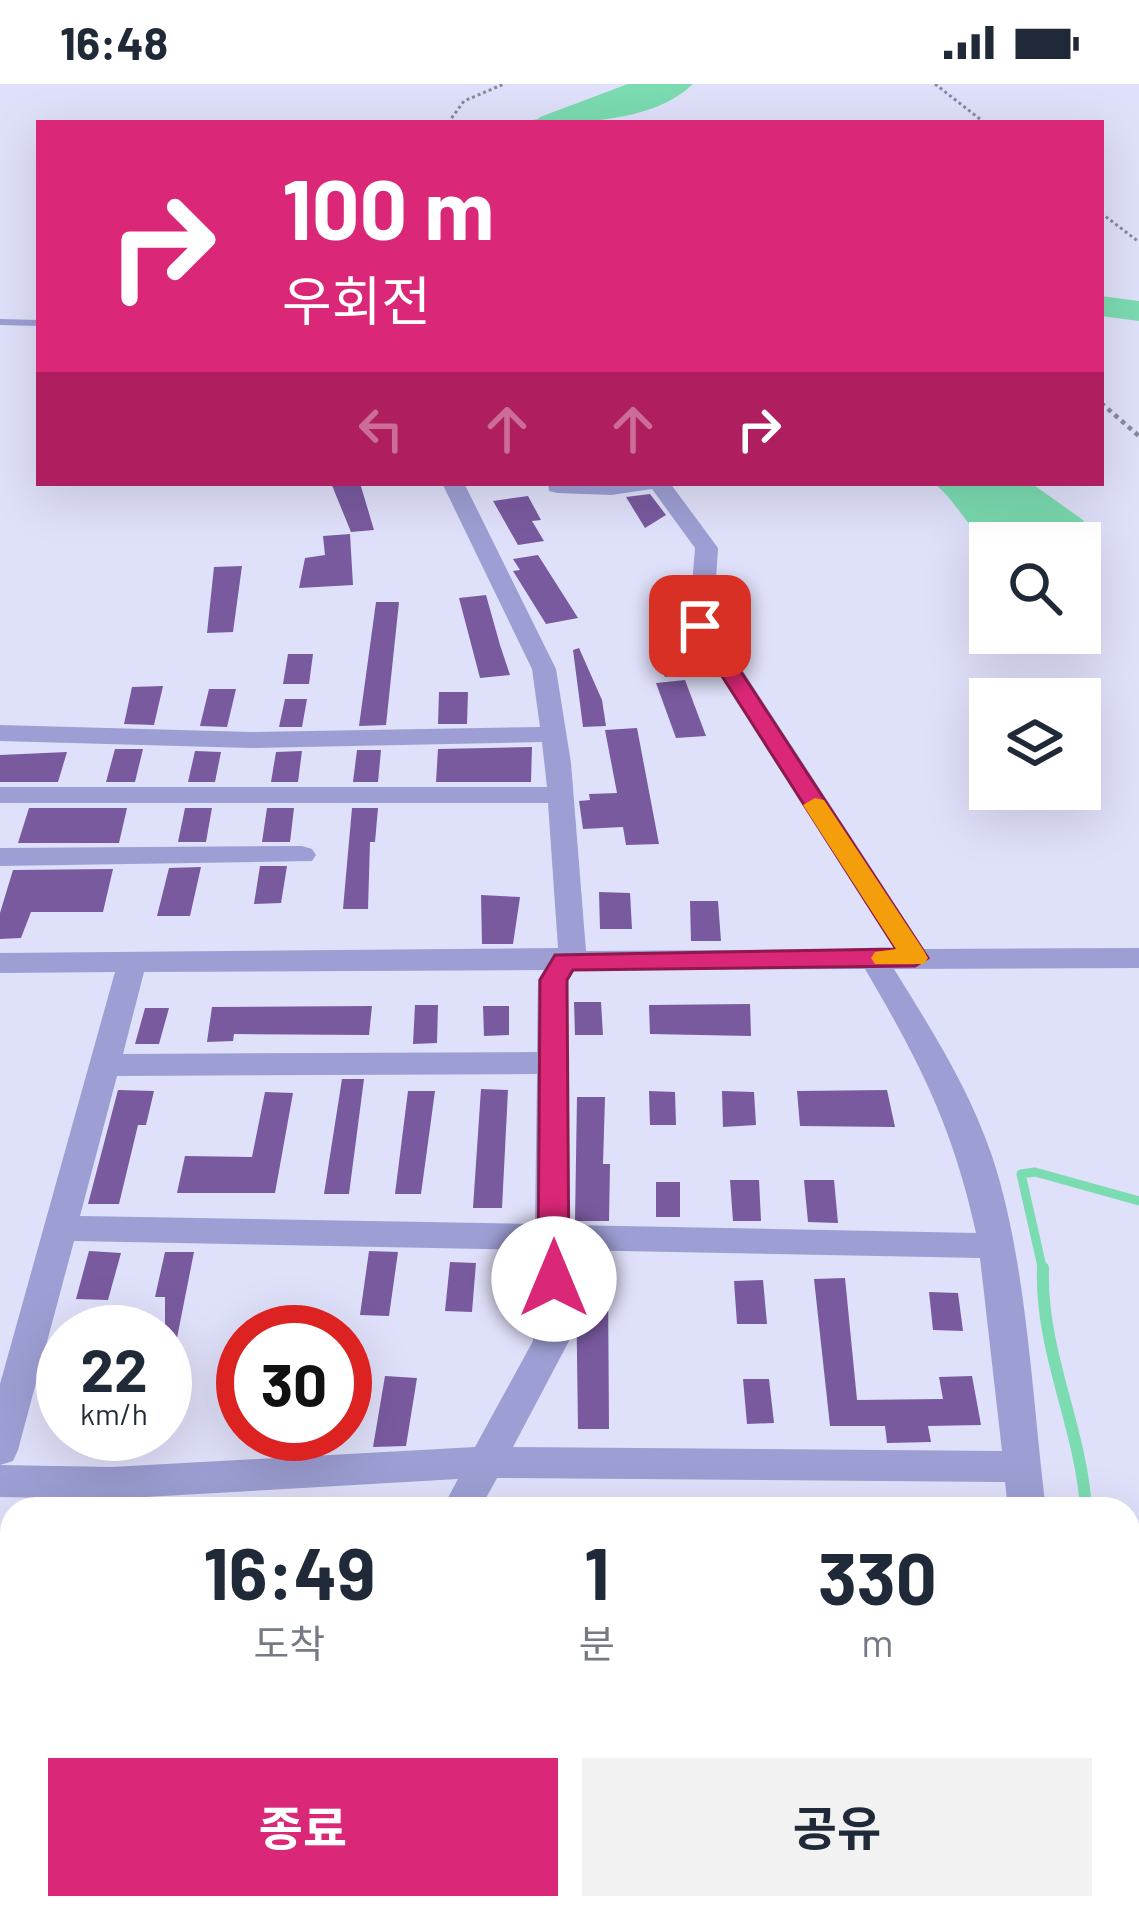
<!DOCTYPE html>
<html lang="ko">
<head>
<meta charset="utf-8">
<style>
  body { margin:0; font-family:Barlow,"Noto Sans KR",sans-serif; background:#f2f2f3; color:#1f2937; height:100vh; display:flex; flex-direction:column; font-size:45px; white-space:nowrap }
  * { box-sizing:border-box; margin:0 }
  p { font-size:39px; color:#747a83 }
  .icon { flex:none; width:66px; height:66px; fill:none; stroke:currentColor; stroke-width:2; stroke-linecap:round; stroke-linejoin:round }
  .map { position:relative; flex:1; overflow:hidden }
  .sheet { position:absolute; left:0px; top:1413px; width:1140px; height:423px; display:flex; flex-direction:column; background:#fff; border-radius:36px 36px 0 0; box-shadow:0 12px 48px #0002 }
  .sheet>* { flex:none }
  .hud { position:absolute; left:36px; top:36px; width:1068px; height:366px; border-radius:0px; box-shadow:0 12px 48px #0002; background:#db2777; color:#fff; overflow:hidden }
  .fabs { position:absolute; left:969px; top:438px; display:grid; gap:24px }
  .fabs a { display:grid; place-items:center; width:132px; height:132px; border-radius:0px; background:#fff; box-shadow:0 12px 48px #0002; font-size:60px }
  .speed { position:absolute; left:36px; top:1221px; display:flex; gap:24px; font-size:60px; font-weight:700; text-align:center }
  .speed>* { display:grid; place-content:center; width:156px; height:156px; border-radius:50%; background:#fff; box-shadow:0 12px 48px #0002; line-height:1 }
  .speed small { font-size:30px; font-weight:400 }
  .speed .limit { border:18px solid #d22; background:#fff; color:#111 }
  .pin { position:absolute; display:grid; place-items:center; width:102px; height:102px; color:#fff; margin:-51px; border-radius:24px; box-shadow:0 6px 18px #0006 }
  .me { position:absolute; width:132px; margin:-66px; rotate:0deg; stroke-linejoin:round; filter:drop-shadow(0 0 9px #0008) }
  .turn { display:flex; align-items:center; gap:42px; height:252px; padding:0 48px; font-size:54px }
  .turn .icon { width:156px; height:156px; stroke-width:2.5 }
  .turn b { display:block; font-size:84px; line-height:102px }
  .lanes { display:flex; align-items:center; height:114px; padding:0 48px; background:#0003; justify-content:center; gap:60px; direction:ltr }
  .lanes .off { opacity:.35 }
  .eta { display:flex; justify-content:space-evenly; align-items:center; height:204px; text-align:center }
  .eta b { font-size:72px; font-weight:700; line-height:84px }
  .action { display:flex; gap:24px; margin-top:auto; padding:24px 48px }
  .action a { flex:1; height:138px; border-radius:0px; background:#db2777; color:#fff; font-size:48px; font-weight:700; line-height:138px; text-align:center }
  .action a+a { background:#f2f2f3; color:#1f2937 }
  .status { display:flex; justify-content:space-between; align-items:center; height:84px; padding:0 60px; background:#fff; direction:ltr }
  .status svg { height:33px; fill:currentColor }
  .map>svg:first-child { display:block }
  .water { fill:#7bdbb1 }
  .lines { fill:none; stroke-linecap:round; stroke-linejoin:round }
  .stream-far1 { stroke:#7bdbb1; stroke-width:9 }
  .stream { stroke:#7bdbb1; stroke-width:12 }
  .river { fill:#7bdbb1; fill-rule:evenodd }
  .building { fill:#795a9f }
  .path-far1 { stroke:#88899d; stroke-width:3; stroke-dasharray:3 3; stroke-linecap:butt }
  .path { stroke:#88899d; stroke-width:4.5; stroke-dasharray:4.5 4.5; stroke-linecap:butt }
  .service { fill:#9d9ed3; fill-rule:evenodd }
  .minor { fill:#9d9ed3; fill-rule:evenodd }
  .route { fill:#db2777; stroke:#8e194d; stroke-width:3 }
  .slow { fill:#f59e0b }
</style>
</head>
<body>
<div class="status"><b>16:48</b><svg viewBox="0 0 49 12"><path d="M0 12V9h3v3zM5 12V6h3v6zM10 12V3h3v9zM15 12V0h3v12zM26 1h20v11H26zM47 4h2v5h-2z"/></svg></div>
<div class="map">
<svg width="1139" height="1834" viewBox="0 0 1139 1834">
  <rect width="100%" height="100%" fill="#dfe0f9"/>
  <!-- water -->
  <path class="water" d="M664 0H693C652 40 572 39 519 39L645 12Z
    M933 399H1031L1083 436 1087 445C1062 455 999 469 977 448 961 433 951 411 933 399Z"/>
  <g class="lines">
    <!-- stream-far1 -->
    <path class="stream-far1" d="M1043 1187 1021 1090 1035 1088 1139 1117"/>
    <!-- stream -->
    <path class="stream" d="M1043 1184C1040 1267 1081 1343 1086 1425
      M1050 1834 1053 1824"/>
    <!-- river -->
    <path class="river" d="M628 0H668L664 6 577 39H535L540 33Z
      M1101 212 1139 217V237L1101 232Z"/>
  </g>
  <!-- building -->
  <path class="building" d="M331 399H360L374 446 351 448Z
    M650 410 666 431 645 444 626 413Z
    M528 412 541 436 532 437 544 457 518 461 493 417Z
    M350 450 353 501 299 504 305 474 325 471 323 452Z
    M538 471 578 534 546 540 513 487 520 486 513 475Z
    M242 482 233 548 207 549 214 483Z
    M486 511 500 561 510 591 480 594 459 514Z
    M376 518H399L386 641 359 642Z
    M674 558 690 590 665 593 649 561Z
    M579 564 602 616 606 642 583 643 573 566Z
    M288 570H313L309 600H283Z
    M685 596 706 652 676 654 656 599Z
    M163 602 154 641 124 640 132 603Z
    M209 605H236L227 643 200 642Z
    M439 608H468L467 640H438Z
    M285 615H307L302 643H279Z
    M637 644 659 760 626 761 623 743 583 745 579 717 590 716 589 710 617 709 605 646Z
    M532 663 531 698H436L438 665Z
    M115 665H143L135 698H106Z
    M357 666H381L378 698H353Z
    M195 667 221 668 215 698H188Z
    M302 667 298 698H271L276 668Z
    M67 668 58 698H0V671Z
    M29 724H127L119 759H18Z
    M185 724H212L206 758H178Z
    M267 724H294L290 758H262Z
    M352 724H378L375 758H370L368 825H343Z
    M260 782H287L281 819 254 820Z
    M201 783 190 832H157L169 784Z
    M113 785 103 828H31L21 854 0 855V829L13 786Z
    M599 808 630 809 632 845H600Z
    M481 811 520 813 513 860H482Z
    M690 817H718L721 857H691Z
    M574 918H601L603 951H575Z
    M750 920 751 952 650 950 649 921Z
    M415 921H438L437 959 413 960Z
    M372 922 369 951 234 950 233 957 207 958 212 923Z
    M483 922H509V951L484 952Z
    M145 924H169L159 960H135Z
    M342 995H364L349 1110H324Z
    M481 1005 508 1006 502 1124H473Z
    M118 1006 154 1007 146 1041H138L119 1120H88Z
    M887 1006 895 1043 800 1042 797 1007Z
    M408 1007H435L421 1110H395Z
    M649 1007 675 1008 676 1041H650Z
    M722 1007 754 1008 756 1041 723 1043Z
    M265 1008 293 1009 275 1109H177L185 1072 252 1073Z
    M577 1013H605L603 1080H610L609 1137H575Z
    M730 1096H759L761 1137H733Z
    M804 1096H834L838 1139 808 1138Z
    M656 1098H680V1133H656Z
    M89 1167 121 1169 108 1216 76 1215Z
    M369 1167 398 1168 389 1232 360 1231Z
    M165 1168H194L176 1259 165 1258V1213H155Z
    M450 1178 476 1179 472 1228 445 1227Z
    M845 1194 857 1316 943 1315 939 1293 972 1292 981 1341 928 1342 931 1358 887 1359 885 1342H830L814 1195Z
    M608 1196 609 1345H578L576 1197Z
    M763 1196 767 1240H737L734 1197Z
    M929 1208 958 1209 963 1247 933 1246Z
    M385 1292 417 1294 406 1362 373 1363Z
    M743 1295H769L774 1339 747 1340Z"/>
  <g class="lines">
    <!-- path-far1 -->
    <path class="path-far1" d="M935 0 985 39
      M448 39 464 17 504 0
      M1101 129 1139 158"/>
    <!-- path -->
    <path class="path" d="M1101 319 1139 352"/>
    <!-- service -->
    <path class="service" d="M0 235 39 236V242L0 241Z"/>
    <!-- minor -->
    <path class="minor" d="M442 399H464L556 585 571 679 586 867 895 865 689 541 695 464 652 405 611 411 557 409 549 407 548 399H670L718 464 713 541 924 865 1139 864V884L894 885C931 945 969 1004 992 1072 1027 1177 1032 1315 1046 1425H1008L1005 1398 497 1394 480 1425H442L458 1395 111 1415 0 1413V1381L111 1383 475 1363 533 1257 535 1166 74 1157 18 1366 13 1377 0 1381V1300L115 888 0 889V869L558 864 548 719H0V703H547L542 658 251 664 0 657V641L251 648 540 643 532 585ZM865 885C919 977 953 1043 976 1149L568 1141V896L574 886ZM544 886 538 896 537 968 123 970 144 888ZM537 990 535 1140 80 1132 117 992ZM568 1166 980 1174 1002 1367 513 1363 569 1257Z
      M302 762 312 765 316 771 312 777 0 782V764Z
      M0 1545 12 1550V1587L0 1583Z
      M200 1824H247L243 1834H196Z
      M271 1824H330L334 1834H275Z
      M961 1824H1006L1002 1834H957Z"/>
  </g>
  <!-- route -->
  <path class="route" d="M700 535 711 542 928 874 915 882 573 886 567 896 569 1195 565 1203H543L538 1195 540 896 555 871 896 865 690 542Z"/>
  <!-- slow -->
  <path class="slow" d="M815 714 824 716 924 867 928 874 924 880H875L871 874 875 868 896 865 803 721Z"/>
</svg>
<div class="fabs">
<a><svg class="icon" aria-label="search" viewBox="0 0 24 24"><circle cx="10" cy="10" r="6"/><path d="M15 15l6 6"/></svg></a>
<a><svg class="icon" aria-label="layers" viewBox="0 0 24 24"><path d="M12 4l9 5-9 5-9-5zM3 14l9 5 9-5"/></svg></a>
</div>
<div class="speed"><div>22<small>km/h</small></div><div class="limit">30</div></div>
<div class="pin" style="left:700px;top:542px;background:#d93025"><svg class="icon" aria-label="arrive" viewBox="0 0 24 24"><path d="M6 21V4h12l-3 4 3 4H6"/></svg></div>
<svg class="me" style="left:554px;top:1195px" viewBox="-20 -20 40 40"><circle r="19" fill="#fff"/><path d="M0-13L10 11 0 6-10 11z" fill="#db2777"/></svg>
<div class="hud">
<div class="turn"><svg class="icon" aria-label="right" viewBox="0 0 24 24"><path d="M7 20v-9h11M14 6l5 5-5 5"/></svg><div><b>100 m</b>우회전</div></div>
<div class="lanes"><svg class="icon off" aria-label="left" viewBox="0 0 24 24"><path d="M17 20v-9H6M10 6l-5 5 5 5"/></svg><svg class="icon off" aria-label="ahead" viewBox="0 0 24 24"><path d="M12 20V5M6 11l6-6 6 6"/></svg><svg class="icon off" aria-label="ahead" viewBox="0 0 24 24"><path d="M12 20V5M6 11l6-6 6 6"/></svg><svg class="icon" aria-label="right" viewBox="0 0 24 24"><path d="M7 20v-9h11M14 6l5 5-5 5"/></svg></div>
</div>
<section class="sheet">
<div class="eta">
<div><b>16:49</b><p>도착</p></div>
<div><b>1</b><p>분</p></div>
<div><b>330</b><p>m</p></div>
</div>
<div class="action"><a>종료</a><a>공유</a></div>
</section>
</div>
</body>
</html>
